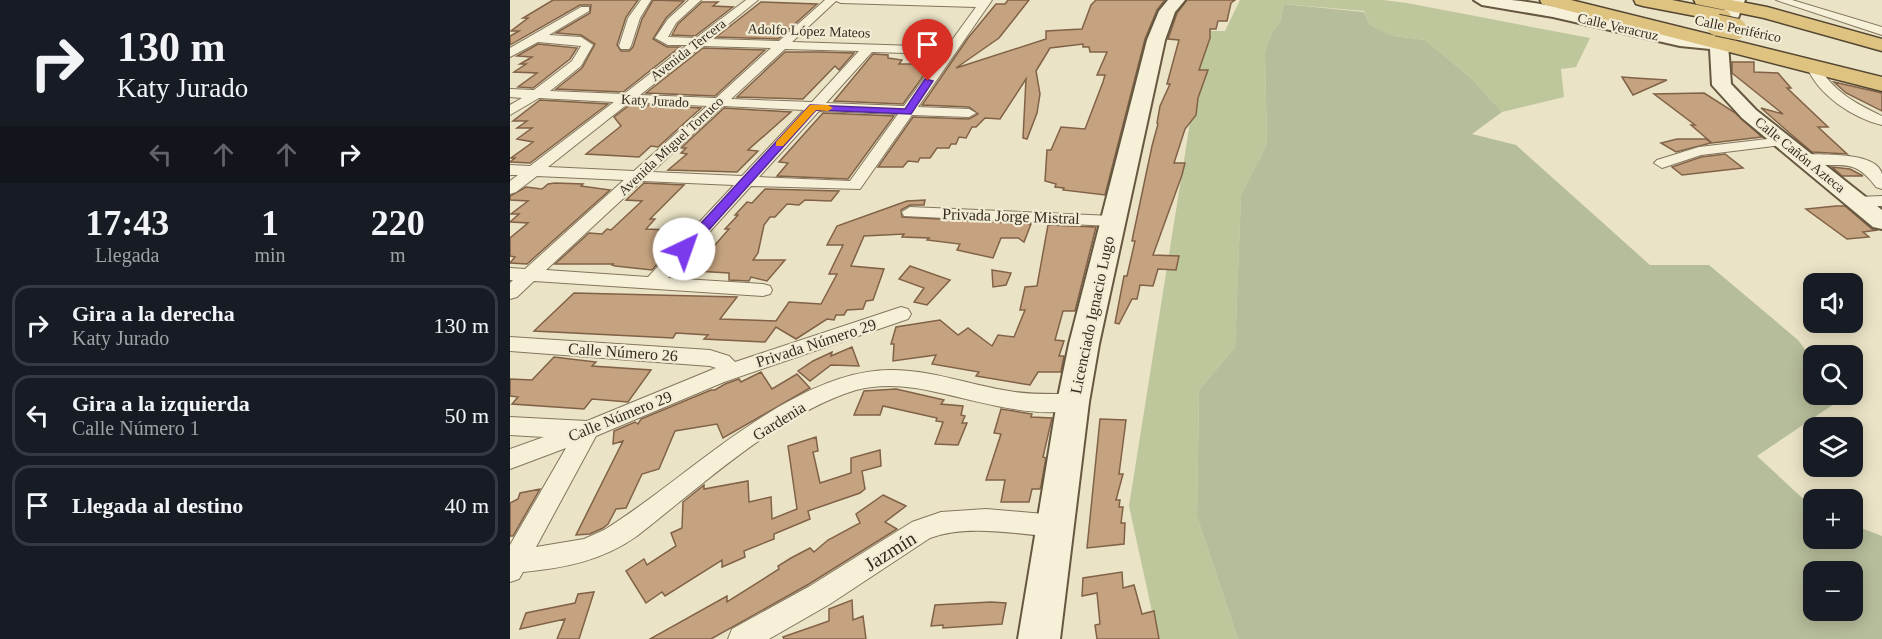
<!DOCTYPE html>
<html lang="es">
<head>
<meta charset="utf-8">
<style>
  body { margin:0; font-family:"Times New Roman",serif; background:#20242c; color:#f1f3f6; height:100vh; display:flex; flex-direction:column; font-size:22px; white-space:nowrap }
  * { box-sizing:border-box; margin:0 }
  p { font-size:20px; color:#9ea1a6 }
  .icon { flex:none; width:33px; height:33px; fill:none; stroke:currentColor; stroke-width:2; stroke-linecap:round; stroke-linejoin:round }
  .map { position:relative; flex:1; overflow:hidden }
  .sheet { display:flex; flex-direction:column; background:#171b24; width:510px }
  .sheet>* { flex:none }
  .banner { background:#171b24; color:#f1f3f6; overflow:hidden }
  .tools { position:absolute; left:1293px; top:273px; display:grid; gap:12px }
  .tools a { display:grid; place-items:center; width:60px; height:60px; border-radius:12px; background:#171b24; box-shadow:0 3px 15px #0003; font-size:30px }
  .pin { position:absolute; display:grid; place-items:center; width:51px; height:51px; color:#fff; margin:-62px -26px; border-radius:50% 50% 50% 0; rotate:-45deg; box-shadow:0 0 6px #0007 }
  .pin .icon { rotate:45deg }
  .me { position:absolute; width:66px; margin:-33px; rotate:42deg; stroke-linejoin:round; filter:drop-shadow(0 0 4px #0008) }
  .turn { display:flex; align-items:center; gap:21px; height:126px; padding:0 18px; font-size:27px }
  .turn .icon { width:78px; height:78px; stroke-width:2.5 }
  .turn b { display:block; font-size:42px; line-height:51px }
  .lanes { display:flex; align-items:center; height:57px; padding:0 18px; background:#0003; justify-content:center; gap:30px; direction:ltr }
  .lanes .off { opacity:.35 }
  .eta { display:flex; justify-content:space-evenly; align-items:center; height:102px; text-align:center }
  .eta b { font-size:36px; font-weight:700; line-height:42px }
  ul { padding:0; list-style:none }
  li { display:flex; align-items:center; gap:18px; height:81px; margin:0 12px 9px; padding:0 6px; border:3px solid #363941; border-radius:18px }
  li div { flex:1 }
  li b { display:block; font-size:22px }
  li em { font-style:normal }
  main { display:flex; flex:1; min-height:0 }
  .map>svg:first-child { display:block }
  .green { fill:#bec79b }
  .cemetery { fill:#b6bd9a; fill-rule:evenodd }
  .building { fill:#c5a380; stroke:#816246; stroke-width:1.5 }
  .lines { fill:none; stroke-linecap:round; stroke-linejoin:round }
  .minor-casing { stroke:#84755e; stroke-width:2 }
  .secondary-casing { stroke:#665741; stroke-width:4 }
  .trunk-casing { stroke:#524431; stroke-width:3 }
  .minor { fill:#f6f0d9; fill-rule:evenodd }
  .secondary { fill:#f6f0d9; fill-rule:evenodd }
  .trunk { fill:#dec280; fill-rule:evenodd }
  .trunk-bridge-casing { stroke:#524431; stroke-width:23; stroke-linecap:butt }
  .trunk-bridge { stroke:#dec280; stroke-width:21 }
  .route { fill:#7c3aed; stroke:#51269a; stroke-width:1.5 }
  .slow { fill:#f59e0b }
  .labels { text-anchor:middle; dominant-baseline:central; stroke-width:4.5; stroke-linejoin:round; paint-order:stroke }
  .far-street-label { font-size:14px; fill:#352c20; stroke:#f2ecd5 }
  .street-label { font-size:16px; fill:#352c20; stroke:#f2ecd5 }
  .near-street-label { font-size:20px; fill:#352c20; stroke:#f2ecd5 }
</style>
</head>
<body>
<main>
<section class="sheet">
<div class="banner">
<div class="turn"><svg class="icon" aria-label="right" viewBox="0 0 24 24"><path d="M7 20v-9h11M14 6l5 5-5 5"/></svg><div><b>130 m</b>Katy Jurado</div></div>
<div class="lanes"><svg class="icon off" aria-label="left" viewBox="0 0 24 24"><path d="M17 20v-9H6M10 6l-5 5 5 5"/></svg><svg class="icon off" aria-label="ahead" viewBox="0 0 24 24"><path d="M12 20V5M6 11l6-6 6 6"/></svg><svg class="icon off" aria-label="ahead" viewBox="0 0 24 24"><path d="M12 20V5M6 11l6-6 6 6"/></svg><svg class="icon" aria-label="right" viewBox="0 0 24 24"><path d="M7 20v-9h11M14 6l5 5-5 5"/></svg></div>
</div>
<div class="eta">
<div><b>17:43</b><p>Llegada</p></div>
<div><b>1</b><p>min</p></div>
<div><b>220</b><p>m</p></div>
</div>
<ul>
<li><svg class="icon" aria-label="right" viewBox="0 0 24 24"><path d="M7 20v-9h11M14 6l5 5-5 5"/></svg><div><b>Gira a la derecha</b><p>Katy Jurado</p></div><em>130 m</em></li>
<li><svg class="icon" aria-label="left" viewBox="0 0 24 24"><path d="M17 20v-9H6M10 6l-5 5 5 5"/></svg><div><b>Gira a la izquierda</b><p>Calle Número 1</p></div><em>50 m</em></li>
<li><svg class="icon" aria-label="arrive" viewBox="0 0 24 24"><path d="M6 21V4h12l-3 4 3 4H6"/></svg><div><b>Llegada al destino</b></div><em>40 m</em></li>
</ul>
</section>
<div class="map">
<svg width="1372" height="639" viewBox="0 0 1372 639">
  <rect width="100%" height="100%" fill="#eae3c6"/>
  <!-- green -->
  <path class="green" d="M730 0H873L897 3 1080 38 1066 67 1051 69 1054 97 992 112 961 78 915 40 884 36 860 25 854 11 774 4 770 22 761 34 755 56 757 144 731 197 725 347 689 390 687 517 728 639H648L619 506 692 47 700 31H715Z"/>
  <!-- cemetery -->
  <path class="cemetery" d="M774 4 854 12 860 25 884 36 915 40 961 78 992 112 962 134 1006 145 1140 265H1199L1288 340 1303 360 1304 394 1330 395 1333 398 1247 456 1303 508 1304 538H1342L1343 525 1372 536V639H728L687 517 689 390 725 347 731 196 757 144 755 54 761 34 770 22ZM1304 572H1342V610H1304Z"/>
  <!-- building -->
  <path class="building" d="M43 0H128L116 17 107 45 111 51H119L123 47 132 19 143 0 174 1 156 18 143 39 157 47H170L113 92 46 89 72 68 85 44 71 35 46 33 80 13 81 5H70L0 45V36L9 31H1L18 18H13Z
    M498 0H519L489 38 446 68 536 39V31L572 29 581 5 586 0H655L647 10 635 39 595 195 553 190 554 188 545 187 546 184 535 181 537 150H541L551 127 575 129 593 82 595 75H587L597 52H580L579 47H573V44L540 48 526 71 530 94 527 113 517 139 513 138 516 79 490 119 475 118 466 127H462L456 138 449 137 446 144H441L439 148H427L420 158H410L408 162 398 161 393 167H368L403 117 459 119 468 114 459 107 412 105 458 38 486 4H495Z
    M677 0H725L721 3 717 21H708L706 29H700V38L689 70H698L688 98 686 115 675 129 664 163H675L672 175 643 255 669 256 666 270 648 269 643 286 630 285 627 299H622L609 324 605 323 614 276H617L625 241H622L623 236 642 146 648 124 647 123 650 106 660 84H657L669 40 658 39 667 13Z
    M192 2H208L203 6 223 7 185 36 162 35 168 24Z
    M251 2 307 4 268 39 206 37Z
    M28 44 67 48 60 59 23 88 8 87 27 73 4 72 16 64H10L22 57 7 56Z
    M193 48 255 50 205 96 136 93Z
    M275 52H310L344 53 329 70 325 66 293 99 227 97Z
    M363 54 378 55V58L392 60 389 64H422L393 104 324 101Z
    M1222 62H1244V72L1268 73 1281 88H1277L1318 127H1308L1337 154 1302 152 1283 136 1251 108 1273 114 1222 73Z
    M1112 77 1125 78 1157 80 1123 95Z
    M1324 82 1372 93V111L1336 93Z
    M1194 93 1224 112 1252 137 1202 143 1181 125H1185L1144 94Z
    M30 100 98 104 20 163 0 162 5 158H1L23 142 7 139 22 128H7L17 121H3Z
    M121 104 191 108 148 147 141 146 129 157 76 154 111 126 104 117Z
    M214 108 281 112 238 150 248 151 227 172 158 170 177 154 171 153 176 148H171Z
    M313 113 384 116 338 179 267 176 278 163 269 162Z
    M1167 139H1196L1201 143 1166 152 1151 143Z
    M1215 154 1233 168 1172 175 1162 167 1191 157Z
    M1322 167 1340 169 1353 176H1332Z
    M45 183 73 184 71 186 100 190 17 264 0 263 5 257 0 256V238L18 223 0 222 9 214H1L18 201 0 200V196L16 187 32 189 38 184Z
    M134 183 174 185 140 219H145L136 229 159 230 170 238 142 270 105 266 102 265 103 264H45L79 233 92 234 97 229 101 230 132 201 116 200Z
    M255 189 329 191 321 201 295 200 289 205 277 204 265 217H260L254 225 248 253 243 260H275L257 281 241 277 239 281 219 280V273L186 271 188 269H184L219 229H215L228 215H225L237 202 242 203Z
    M415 200 414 205H400L391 210 392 217 521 224 514 242 508 238H491L483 258 447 250 450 244 417 240 419 238 392 237 394 234 354 236 341 266 374 269 363 300 356 301 353 309 337 310 334 315H326L324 320 317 319 286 339 266 327 255 342 194 339 198 335 166 333 163 338 24 331 64 293 227 297 210 319 266 321 279 302 311 304 327 274H319L333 245H317L327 226 397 201Z
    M1326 206H1335L1362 229 1368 230 1353 232 1359 237 1337 239 1296 209Z
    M538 225 586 227 565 311H553L545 340 554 341 549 356H554L551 372H528L520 385 466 376 469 372 422 364 426 355 383 361 384 344H381L386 327 430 320 448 335 458 328 482 346 488 335 504 337 515 310H510L515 287 527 286Z
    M400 266 440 280 417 305 404 302 414 288 389 279Z
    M482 270 501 273 496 285 483 287Z
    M342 347 349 366 321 365 300 381 288 371 303 361 322 352 321 356Z
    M44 357 86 362 82 366 141 370 118 402 82 399 74 409 2 404 8 397 0 396V379L22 380Z
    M251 372 262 389 287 374 300 388 213 438 207 424 165 431 149 469 132 474 116 508 106 509 98 524 93 528 80 534 66 535 113 441 103 444 104 431 125 422 128 424 131 419 201 390H205L215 384 229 379 231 382Z
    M386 389 434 400 431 404 453 406 451 415 455 416 452 423H457L448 445 425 444 433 422 426 421 427 418 373 406 370 415H344L354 391Z
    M491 409 522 414 521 417 542 418 533 457 536 458 531 486 530 489H522L519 502H491L495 480H476L491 434 484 433Z
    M590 419 616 420 609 474H613L606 500H610L609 507H613L611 523H615L614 544 577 548Z
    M306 437 308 451 303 452 310 483 341 473V458L370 450 371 466 352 471 355 489 350 493 298 511 300 519 264 534V539L234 551 235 557 212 567V560L155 596 152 592 136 603 116 571 134 559 137 565 166 546 161 533 172 528 173 502 194 485V489L238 481 239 502 261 497 262 519 287 509 278 446Z
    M30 489 3 536H0V503L8 499 10 493Z
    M373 495 396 506 375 522 387 529 299 584 201 639H140L217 596V602L269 569 268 566 281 558 300 548 304 552 318 540 350 523 346 514Z
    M612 572 613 588 624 585 632 614 644 611 649 639H587L585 625 590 624 587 593 572 596 573 578Z
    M84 592 69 639H47L55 619 10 629 16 613 65 603 68 594Z
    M342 600 343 620 353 616 356 639H274L273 637 319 621V609Z
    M481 602 496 603 492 624 433 628V625L421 626 425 605Z"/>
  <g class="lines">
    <!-- minor casing -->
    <g class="minor-casing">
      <path id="minor" d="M131 0H141L130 18 121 46 119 49H111L109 46 118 18Z
        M179 0H191L166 23 158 37 186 38 236 0H248L200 39 269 41 315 0H482L408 107 459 109 466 113 459 117 402 115 350 189 241 186 158 278 253 284 260 286 262 290 260 294 253 296 24 281 7 297 0 299V283L3 280H0V268L15 269 114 180 27 176 6 192 0 194V181L8 175H0V165L20 166 104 102 29 98 0 115V105L12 98 0 97V89L24 90 62 61 71 46 28 42 0 57V48L71 7H79V11L39 35 71 37 83 45 71 66 40 91 114 94 177 45H158L145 38 158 19ZM326 1 331 3 466 7 437 47 282 42ZM192 46 261 48 206 98 130 95ZM275 49 349 51 302 102 221 99ZM362 52 432 54 394 106 316 103ZM120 102 197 106 124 171 38 167ZM213 106 294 110 232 176 142 172ZM309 111 388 114 340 181 249 177ZM132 181 224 185 138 277 36 270Z
        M1266 0H1282L1372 27V35Z
        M1303 63 1307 64C1324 92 1343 102 1372 116V125C1343 118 1308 95 1297 67Z
        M1274 137 1281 141 1279 144 1191 155 1152 168 1144 163 1147 160 1189 147Z
        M1297 154C1315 155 1367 152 1372 174 1372 178 1372 184 1372 189L1366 187C1342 153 1326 171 1292 162L1289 159Z
        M1372 196V206L1347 207 1339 202 1347 197Z
        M400 207 602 216 610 221 602 226 394 216 392 212Z
        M391 307 398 309 401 314 398 319 214 382 86 436 26 547 74 539 94 530C176 480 282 369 382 370 422 370 460 385 499 391 520 395 542 394 563 394L571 396 574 402 571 408C524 423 452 395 405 388 385 385 365 385 346 390 268 414 190 487 127 536 92 561 54 568 13 572L9 579 0 582V545L56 448 0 469V449L34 437 0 435V417L77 421 206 368 200 366 0 351V337L200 350 219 356 225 362Z
        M476 509 545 515 554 518 558 526 554 534 545 537C505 534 458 524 420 538L320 604 259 639H218L222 629 300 586 402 522 431 512Z"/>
    </g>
    <!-- secondary casing -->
    <g class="secondary-casing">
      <path id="secondary" d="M658 0H675L665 12 655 40 589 344 579 402 550 639H508L547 402 559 344 637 40 649 11Z
        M964 0C976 0 989 0 1001 0 1070 7 1134 33 1203 38L1219 0H1235L1218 44 1221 84 1246 110 1372 210V229L1363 227 1232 118 1202 85 1200 49 1170 46 1043 17 972 5Z"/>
    </g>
    <!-- trunk casing -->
    <g class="trunk-casing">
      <path id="trunk" d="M1030 0H1061L1372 77V91L1032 4Z
        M1124 0H1162L1218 11 1221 15 1218 19 1211 21 1133 6 1126 4Z
        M1184 0H1221L1257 7 1372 39V51L1254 18 1186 4Z"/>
    </g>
    <!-- minor -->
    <use href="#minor" class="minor"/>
    <!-- secondary -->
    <use href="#secondary" class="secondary"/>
    <!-- trunk -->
    <use href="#trunk" class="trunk"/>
    <!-- trunk-bridge casing -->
    <g class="trunk-bridge-casing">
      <path id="trunk-bridge" d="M1207 25 1226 29"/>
    </g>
    <!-- trunk-bridge -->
    <use href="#trunk-bridge" class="trunk-bridge"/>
  </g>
  <!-- route -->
  <path class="route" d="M415 79 423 81 401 114 306 110 179 252H170L168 249 170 246 300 105 395 109Z"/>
  <!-- slow -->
  <path class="slow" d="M300 105H318L323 108 318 111 306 110 273 146H266V142Z"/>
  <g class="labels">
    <!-- far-street labels -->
    <g class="far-street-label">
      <text transform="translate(1108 27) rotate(13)">Calle Veracruz</text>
      <text transform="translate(1228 29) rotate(12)">Calle Periférico</text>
      <text transform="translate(299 31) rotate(2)">Adolfo López Mateos</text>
      <text transform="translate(178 50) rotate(-38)">Avenida Tercera</text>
      <text transform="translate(145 101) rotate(3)">Katy Jurado</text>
      <text transform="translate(161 146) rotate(-43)">Avenida Miguel Torruco</text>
      <text transform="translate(1290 155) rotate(39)">Calle Cañón Azteca</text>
    </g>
    <!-- street labels -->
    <g class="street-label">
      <text transform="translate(501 216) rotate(2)">Privada Jorge Mistral</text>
      <text transform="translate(582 315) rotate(-78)">Licenciado Ignacio Lugo</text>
      <text transform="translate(306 343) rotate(-18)">Privada Número 29</text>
      <text transform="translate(113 352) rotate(4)">Calle Número 26</text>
      <text transform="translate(110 416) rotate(-22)">Calle Número 29</text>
      <text transform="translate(269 421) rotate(-32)">Gardenia</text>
    </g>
    <!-- near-street labels -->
    <g class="near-street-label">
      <text transform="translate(380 551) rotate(-32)">Jazmín</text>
    </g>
  </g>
</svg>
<div class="tools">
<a><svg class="icon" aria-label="sound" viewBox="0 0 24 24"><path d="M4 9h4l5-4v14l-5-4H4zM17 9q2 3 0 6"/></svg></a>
<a><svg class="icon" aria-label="search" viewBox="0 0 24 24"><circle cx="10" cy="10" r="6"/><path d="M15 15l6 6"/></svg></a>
<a><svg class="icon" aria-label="layers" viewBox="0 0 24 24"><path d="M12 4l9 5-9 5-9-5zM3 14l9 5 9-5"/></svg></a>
<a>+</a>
<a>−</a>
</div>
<div class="pin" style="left:418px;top:81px;background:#d93025"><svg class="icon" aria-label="arrive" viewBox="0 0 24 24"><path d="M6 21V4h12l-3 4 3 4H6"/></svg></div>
<svg class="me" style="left:174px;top:249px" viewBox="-20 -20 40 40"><circle r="19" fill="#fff"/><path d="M0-13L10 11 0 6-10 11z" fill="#7c3aed"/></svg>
</div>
</main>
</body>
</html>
